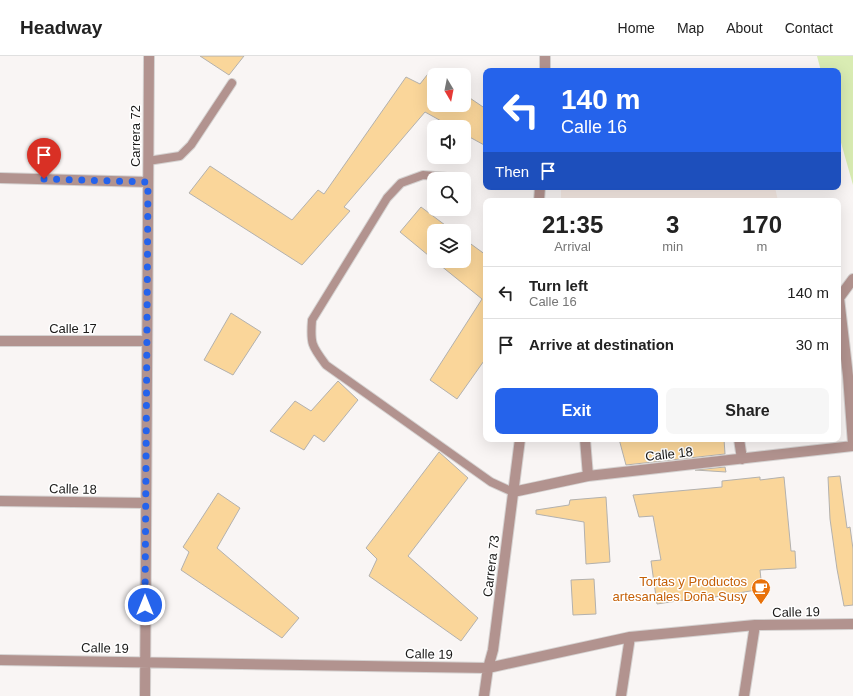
<!DOCTYPE html>
<html lang="en">
<head>
<meta charset="utf-8">
<style>
  body { margin:0; font-family:Helvetica,sans-serif; background:#f6f6f6; color:#222; height:100vh; display:flex; flex-direction:column; font-size:15px; white-space:nowrap }
  * { box-sizing:border-box; margin:0 }
  p { font-size:13px; color:#767676 }
  .icon { flex:none; width:22px; height:22px; fill:none; stroke:currentColor; stroke-width:2; stroke-linecap:round; stroke-linejoin:round }
  .map { position:relative; flex:1; overflow:hidden }
  .details { position:absolute; left:483px; top:142px; width:358px; height:244px; display:flex; flex-direction:column; background:#fff; border-radius:8px; box-shadow:0 4px 16px #0002 }
  .details>* { flex:none }
  .banner { position:absolute; left:483px; top:12px; width:358px; height:122px; border-radius:8px; box-shadow:0 4px 16px #0002; background:#2563eb; color:#fff; overflow:hidden }
  .needle { width:26px; rotate:170deg }
  .fabs { position:absolute; left:427px; top:12px; display:grid; gap:8px }
  .fabs a { display:grid; place-items:center; width:44px; height:44px; border-radius:8px; background:#fff; box-shadow:0 4px 16px #0002; font-size:20px }
  .pin { position:absolute; display:grid; place-items:center; width:34px; height:34px; color:#fff; margin:-41px -17px; border-radius:50% 50% 50% 0; rotate:-45deg; box-shadow:0 0 4px #0007 }
  .pin .icon { rotate:45deg }
  .me { position:absolute; width:44px; margin:-22px; rotate:0deg; stroke-linejoin:round; filter:drop-shadow(0 0 3px #0008) }
  .turn { display:flex; align-items:center; gap:14px; height:84px; padding:0 12px; font-size:18px }
  .turn .icon { width:52px; height:52px; stroke-width:2.5 }
  .turn b { display:block; font-size:28px; line-height:34px }
  .then { display:flex; align-items:center; height:38px; padding:0 12px; background:#0003; gap:8px; font-size:15px }
  .eta { display:flex; justify-content:space-evenly; align-items:center; height:68px; text-align:center }
  .eta b { font-size:24px; font-weight:800; line-height:28px }
  .action { display:flex; gap:8px; margin-top:auto; padding:8px 12px }
  .action a { flex:1; height:46px; border-radius:8px; background:#2563eb; color:#fff; font-size:16px; font-weight:800; line-height:46px; text-align:center }
  .action a+a { background:#f6f6f6; color:#222 }
  ul { padding:0; list-style:none }
  li { display:flex; align-items:center; gap:12px; height:52px; padding:0 12px; border-top:1px solid #e0e0e0 }
  li div { flex:1 }
  li b { display:block; font-size:15px }
  li em { font-style:normal }
  header { display:flex; align-items:center; gap:24px; box-sizing:border-box; height:56px; padding:0 20px; background:#fff; border-bottom:1px solid #e0e0e0 }
  header strong { font-size:19px }
  nav { display:flex; gap:22px; margin-inline-start:auto; font-size:14px }
  .map>svg:first-child { display:block }
  .built { fill:#f5e9e3 }
  .park { fill:#d9ecb3 }
  .building { fill:#fad69a; stroke:#b3b1ae }
  .lines { fill:none; stroke-linecap:round; stroke-linejoin:round }
  .lane-casing { stroke:#d5d2d1; stroke-width:10 }
  .street-casing { stroke:#d5d2d1; stroke-width:12 }
  .lane { stroke:#b2938f; stroke-width:8 }
  .street { stroke:#b2938f; stroke-width:10 }
  .route { stroke:#2563eb; stroke-width:7; stroke-dasharray:0 12.6 }
  .labels { text-anchor:middle; dominant-baseline:central; stroke-width:3; stroke-linejoin:round; paint-order:stroke }
  .street-label { font-size:13px; fill:#1b1a19; stroke:#fff }
  .food-label { font-size:13px; fill:#c56008; stroke:#fff; text-anchor:end }
</style>
</head>
<body>
<header>
<strong>Headway</strong>
<nav><a>Home</a><a>Map</a><a>About</a><a>Contact</a></nav>
</header>
<div class="map">
<svg width="853" height="640" viewBox="0 0 853 640">
  <rect width="100%" height="100%" fill="#f9f5f4"/>
  <!-- built -->
  <path class="built" d="M561 131H775L778 145H561Z"/>
  <!-- park -->
  <path class="park" d="M817 0H853V129L838 76V15H821Z"/>
  <!-- building -->
  <path class="building" d="M200 0H244L229 19Z
    M431 14 437 19H434V49H464V38L486 53V90L464 78V71H452L425 56 344 151 350 155 302 209 189 137 210 110 292 164 318 134 324 138 406 21 420 28Z
    M421 151 453 175H434V204L400 176Z
    M464 183 486 199V302L457 343 430 324 482 243 435 205H464Z
    M231 257 261 276 233 319 204 304Z
    M338 325 358 344 324 386 314 379 304 394 270 375 295 345 311 355Z
    M619 383H724L725 398 626 409Z
    M439 396 468 422 408 500 478 562 461 585 369 520 377 503 366 492Z
    M725 411 726 416 695 414Z
    M840 420 847 472 850 471 853 493V549L844 550 837 513 830 463 828 421Z
    M760 421V424L784 421 791 495H795L796 512 760 514 762 533 691 545 690 543 657 548 651 505 661 504 653 460 639 461 633 439 722 431V425Z
    M218 437 240 452 217 492 299 562 282 582 181 514 189 496 183 491Z
    M606 441 610 506 586 508 584 466 536 458V454L569 449 570 444Z
    M594 523 596 558 573 559 571 524Z"/>
  <g class="lines">
    <!-- lane casing -->
    <g class="lane-casing">
      <path id="lane" d="M148 105 180 100 191 89 232 27
        M459 122 423 119 401 127 387 142 312 264C310 288 312 290 326 309L491 426 513 436"/>
    </g>
    <!-- street casing -->
    <g class="street-casing">
      <path id="street" d="M545 15V0
        M0 122 148 126
        M539 145 540 131
        M839 242 848 320 853 388
        M839 242 853 223
        M0 285H147
        M585 383 588 420
        M739 383 742 403
        M513 436 588 420 853 390
        M0 445 146 447
        M0 604 488 612 630 581 755 569 853 568
        M145 640 149 0
        M484 640 488 612 493 594 520 383
        M621 640 630 581
        M744 640 755 569"/>
    </g>
    <!-- lane -->
    <use href="#lane" class="lane"/>
    <!-- street -->
    <use href="#street" class="street"/>
  </g>
  <g class="lines">
    <!-- route -->
    <path class="route" d="M44 123 148 126 145 549"/>
  </g>
  <!-- icons -->
  <defs>
    <g id="cafe-pin" transform="scale(1)"><path d="M0 17L-7.5 6A9.5 9.5 0 1 1 7.5 6Z" fill="#e8710a" stroke="#fff"/><path d="M-5.5-4.5H6V0H3Q3 3.5 0 3.5H-2.5Q-5.5 3.5-5.5 0ZM3-3.2v2h1.7v-2ZM-6 4.5H4V6H-6Z" fill="#fff"/></g>
  </defs>
  <g fill-rule="evenodd">
    <use href="#cafe-pin" x="761" y="532"/>
  </g>
  <g class="labels">
    <!-- street labels -->
    <g class="street-label">
      <text transform="translate(135 80) rotate(-90)">Carrera 72</text>
      <text x="73" y="272">Calle 17</text>
      <text transform="translate(669 398) rotate(-6)">Calle 18</text>
      <text transform="translate(73 433) rotate(1)">Calle 18</text>
      <text transform="translate(491 510) rotate(-83)">Carrera 73</text>
      <text transform="translate(796 556) rotate(-1)">Calle 19</text>
      <text transform="translate(105 592) rotate(1)">Calle 19</text>
      <text transform="translate(429 598) rotate(1)">Calle 19</text>
    </g>
    <!-- food labels -->
    <g class="food-label">
      <text x="747" y="525">Tortas y Productos<tspan x="747" dy="15">artesanales Doña Susy</tspan></text>
    </g>
  </g>
</svg>
<div class="fabs">
<a><svg class="needle" viewBox="-14 -14 28 28"><path d="M0-13l5 13h-10z" fill="#e53935"/><path d="M0 13l5-13h-10z" fill="#767676"/></svg></a>
<a><svg class="icon" aria-label="sound" viewBox="0 0 24 24"><path d="M4 9h4l5-4v14l-5-4H4zM17 9q2 3 0 6"/></svg></a>
<a><svg class="icon" aria-label="search" viewBox="0 0 24 24"><circle cx="10" cy="10" r="6"/><path d="M15 15l6 6"/></svg></a>
<a><svg class="icon" aria-label="layers" viewBox="0 0 24 24"><path d="M12 4l9 5-9 5-9-5zM3 14l9 5 9-5"/></svg></a>
</div>
<div class="pin" style="left:44px;top:123px;background:#d93025"><svg class="icon" aria-label="arrive" viewBox="0 0 24 24"><path d="M6 21V4h12l-3 4 3 4H6"/></svg></div>
<svg class="me" style="left:145px;top:549px" viewBox="-20 -20 40 40"><circle r="17" fill="#2563eb" stroke="#fff" stroke-width="3"/><path d="M0-11L8 9 0 5-8 9z" fill="#fff"/></svg>
<div class="banner">
<div class="turn"><svg class="icon" aria-label="left" viewBox="0 0 24 24"><path d="M17 20v-9H6M10 6l-5 5 5 5"/></svg><div><b>140 m</b>Calle 16</div></div>
<div class="then">Then<svg class="icon" aria-label="arrive" viewBox="0 0 24 24"><path d="M6 21V4h12l-3 4 3 4H6"/></svg></div>
</div>
<section class="details">
<div class="eta">
<div><b>21:35</b><p>Arrival</p></div>
<div><b>3</b><p>min</p></div>
<div><b>170</b><p>m</p></div>
</div>
<ul>
<li><svg class="icon" aria-label="left" viewBox="0 0 24 24"><path d="M17 20v-9H6M10 6l-5 5 5 5"/></svg><div><b>Turn left</b><p>Calle 16</p></div><em>140 m</em></li>
<li><svg class="icon" aria-label="arrive" viewBox="0 0 24 24"><path d="M6 21V4h12l-3 4 3 4H6"/></svg><div><b>Arrive at destination</b></div><em>30 m</em></li>
</ul>
<div class="action"><a>Exit</a><a>Share</a></div>
</section>
</div>
</body>
</html>
